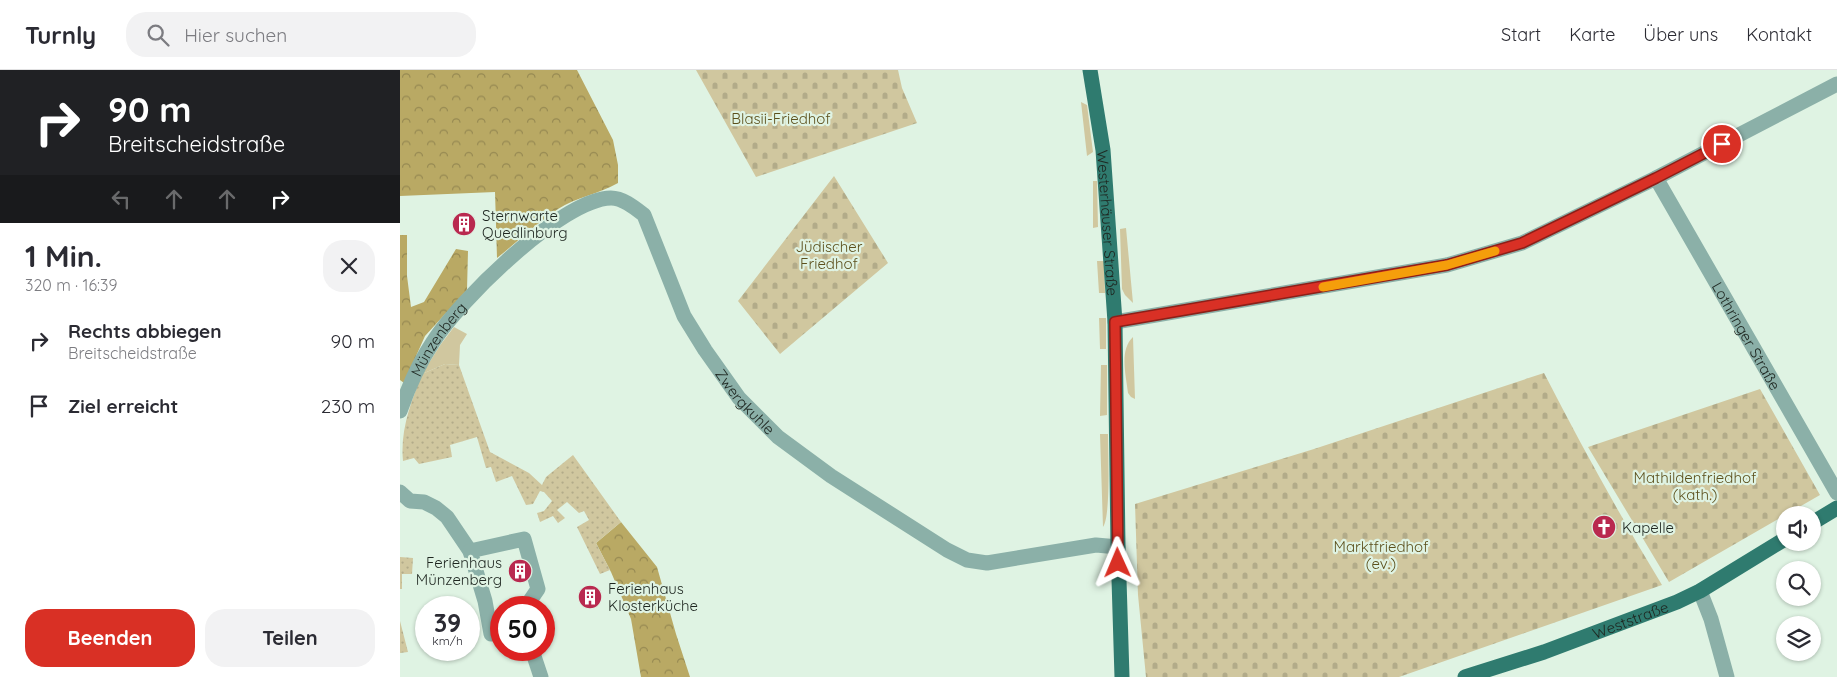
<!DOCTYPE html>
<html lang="de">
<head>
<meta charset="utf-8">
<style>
  body { margin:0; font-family:Quicksand,sans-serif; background:#f2f2f3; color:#2b2b33; height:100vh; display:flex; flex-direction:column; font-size:19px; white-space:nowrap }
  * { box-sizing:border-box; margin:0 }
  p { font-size:16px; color:#7c7c81 }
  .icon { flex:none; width:28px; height:28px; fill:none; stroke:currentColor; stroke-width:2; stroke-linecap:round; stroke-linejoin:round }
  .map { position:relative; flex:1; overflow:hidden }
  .panel { display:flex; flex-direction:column; background:#fff; width:400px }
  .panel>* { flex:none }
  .top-card { background:#202124; color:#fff; overflow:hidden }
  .buttons { position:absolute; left:1376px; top:436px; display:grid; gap:10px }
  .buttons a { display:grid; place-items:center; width:45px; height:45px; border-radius:50%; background:#fff; box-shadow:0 1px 4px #0004; font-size:25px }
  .speed { position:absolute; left:15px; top:526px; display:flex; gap:10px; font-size:25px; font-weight:700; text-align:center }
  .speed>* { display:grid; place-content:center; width:65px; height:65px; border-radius:50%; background:#fff; box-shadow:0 1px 4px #0004; line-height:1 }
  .speed small { font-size:12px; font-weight:400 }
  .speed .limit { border:8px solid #d22; background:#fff; color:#111 }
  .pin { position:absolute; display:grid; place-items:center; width:42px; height:42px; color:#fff; margin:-21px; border:2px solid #fff; border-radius:50%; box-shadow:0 1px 5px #0007 }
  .me { position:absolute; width:55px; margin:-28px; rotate:359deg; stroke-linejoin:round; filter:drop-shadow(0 0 4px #0008) }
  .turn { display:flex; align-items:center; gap:18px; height:105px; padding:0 25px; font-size:22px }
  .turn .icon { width:65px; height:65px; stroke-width:2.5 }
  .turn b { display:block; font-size:35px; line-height:42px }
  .lanes { display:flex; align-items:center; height:48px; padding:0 25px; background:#0003; justify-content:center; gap:25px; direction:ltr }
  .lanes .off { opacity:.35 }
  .round { display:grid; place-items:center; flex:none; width:52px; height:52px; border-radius:20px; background:#f2f2f3 }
  .head { display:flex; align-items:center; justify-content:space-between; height:85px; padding:0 25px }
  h1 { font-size:30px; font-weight:700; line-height:38px }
  .cta { display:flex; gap:10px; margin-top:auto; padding:10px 25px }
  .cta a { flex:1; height:58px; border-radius:20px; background:#d93025; color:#fff; font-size:20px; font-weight:700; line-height:58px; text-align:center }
  .cta a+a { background:#f2f2f3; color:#2b2b33 }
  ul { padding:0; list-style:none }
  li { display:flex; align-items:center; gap:15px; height:65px; padding:0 25px }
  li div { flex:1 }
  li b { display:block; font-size:19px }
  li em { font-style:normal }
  header { display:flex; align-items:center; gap:30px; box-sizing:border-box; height:70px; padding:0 25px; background:#fff; border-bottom:1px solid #e1e1e2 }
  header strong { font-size:24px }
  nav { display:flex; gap:28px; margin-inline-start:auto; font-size:18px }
  .search { width:350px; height:45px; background:#f2f2f3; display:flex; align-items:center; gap:12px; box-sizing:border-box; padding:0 18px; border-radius:20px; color:#7c7c81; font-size:19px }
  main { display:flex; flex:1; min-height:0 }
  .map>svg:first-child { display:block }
  .grass { fill:#d0c79f }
  .forest { fill:url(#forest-crowns) }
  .cemetery { fill:url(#cemetery-stones) }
  .park { fill:url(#park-dots) }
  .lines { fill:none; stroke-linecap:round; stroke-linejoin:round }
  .minor { stroke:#8bb0a8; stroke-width:15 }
  .major { stroke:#2f7b6f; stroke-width:15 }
  .route-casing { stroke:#8d1f18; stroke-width:12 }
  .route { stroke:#d93025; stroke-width:9 }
  .slow { stroke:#f59e0b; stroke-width:9 }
  .labels { text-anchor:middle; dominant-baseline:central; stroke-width:4.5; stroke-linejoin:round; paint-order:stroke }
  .park-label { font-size:15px; fill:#5c501c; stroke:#dff3e3 }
  .poi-label { font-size:15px; fill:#1e2620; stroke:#dff3e3; text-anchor:start }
  .street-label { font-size:15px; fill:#1e2620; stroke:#dff3e3 }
</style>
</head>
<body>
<header>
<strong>Turnly</strong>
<div class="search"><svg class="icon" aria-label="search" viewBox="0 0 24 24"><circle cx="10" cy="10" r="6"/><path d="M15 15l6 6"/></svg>Hier suchen</div>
<nav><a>Start</a><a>Karte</a><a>Über uns</a><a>Kontakt</a></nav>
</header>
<main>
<section class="panel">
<div class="top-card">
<div class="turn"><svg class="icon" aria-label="right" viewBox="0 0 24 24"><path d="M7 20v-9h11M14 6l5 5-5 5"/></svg><div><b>90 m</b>Breitscheidstraße</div></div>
<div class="lanes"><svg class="icon off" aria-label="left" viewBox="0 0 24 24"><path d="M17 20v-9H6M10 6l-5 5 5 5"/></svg><svg class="icon off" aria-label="ahead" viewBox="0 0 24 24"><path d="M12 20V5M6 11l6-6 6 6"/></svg><svg class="icon off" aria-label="ahead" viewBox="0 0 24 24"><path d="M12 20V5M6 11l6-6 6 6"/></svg><svg class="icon" aria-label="right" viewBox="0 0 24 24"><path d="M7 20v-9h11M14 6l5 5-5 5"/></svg></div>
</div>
<div class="head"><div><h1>1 Min.</h1><p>320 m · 16:39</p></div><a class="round"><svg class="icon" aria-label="close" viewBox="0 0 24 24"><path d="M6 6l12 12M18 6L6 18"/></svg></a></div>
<ul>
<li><svg class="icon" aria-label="right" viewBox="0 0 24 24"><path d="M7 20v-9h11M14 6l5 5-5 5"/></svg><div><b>Rechts abbiegen</b><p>Breitscheidstraße</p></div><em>90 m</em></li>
<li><svg class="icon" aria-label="arrive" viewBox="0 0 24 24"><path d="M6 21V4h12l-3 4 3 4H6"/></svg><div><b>Ziel erreicht</b></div><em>230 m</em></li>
</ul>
<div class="cta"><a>Beenden</a><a>Teilen</a></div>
</section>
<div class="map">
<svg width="1437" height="607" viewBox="0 0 1437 607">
  <defs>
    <pattern id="forest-crowns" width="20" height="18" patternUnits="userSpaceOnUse" patternTransform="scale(1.25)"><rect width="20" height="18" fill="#b9a964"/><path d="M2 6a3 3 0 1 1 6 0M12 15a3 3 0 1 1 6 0" fill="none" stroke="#968952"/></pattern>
    <pattern id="cemetery-stones" width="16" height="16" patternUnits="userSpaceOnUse" patternTransform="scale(1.25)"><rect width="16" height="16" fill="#d0c79f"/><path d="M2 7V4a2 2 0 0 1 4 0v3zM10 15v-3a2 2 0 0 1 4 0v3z" fill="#b2ab89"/></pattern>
    <pattern id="park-dots" width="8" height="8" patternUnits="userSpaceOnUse" patternTransform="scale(1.25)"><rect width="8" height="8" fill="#d0c79f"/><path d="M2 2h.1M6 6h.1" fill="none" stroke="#b2ab89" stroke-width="1.8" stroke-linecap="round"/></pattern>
  </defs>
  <rect width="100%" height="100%" fill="#dff3e3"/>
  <!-- grass -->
  <path class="grass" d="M681 32 687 35 693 82 687 86Z
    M693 111H697L698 157 693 158Z
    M726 158 733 233 725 225 722 219 720 159Z
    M697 191H704L705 223H699Z
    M699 248H706V279H700Z
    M54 257 67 264 60 275 59 295 45 294 22 304 41 274Z
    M733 267 735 329 731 327 728 323C726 305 719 280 733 267Z
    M701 295H707V345L700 346Z
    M700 364H708C708 381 711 446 703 457Z"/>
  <!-- forest -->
  <path class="forest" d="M0 0H177L213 70 218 95V113C199 124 176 127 158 139 137 153 117 172 97 188L95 122 0 126Z
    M0 165H7V206L11 237 24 232 56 179 68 181 67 220 25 266 4 313 0 310Z
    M221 452 257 497 276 564 290 607H241L231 549 211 502 196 473Z"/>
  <!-- cemetery -->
  <path class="cemetery" d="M296 0H498L502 18 517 53 356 107Z
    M434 106 488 193 380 284 338 231Z
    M1144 303C1181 375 1220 446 1262 515L999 607H746L738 525 735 434 914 379Z
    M1360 319 1420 425 1269 512 1188 377Z"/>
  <!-- park -->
  <path class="park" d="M45 294 59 295 90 382 129 403 142 415 146 407 173 385 221 452 196 473 210 500 200 504 177 457 189 450 184 441 179 443 167 432 157 440 165 448 158 453 153 446 140 452 137 443 144 441 152 431 144 422 140 421 133 434 126 435 112 406 96 412 91 397 86 398 77 367 50 375 52 387 19 394 14 388 3 391C0 360 11 332 22 304Z
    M0 487 13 488 12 504H2V519H0Z
    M0 551 8 582 0 583Z"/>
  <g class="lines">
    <!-- minor -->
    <g class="minor">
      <path id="s1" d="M1256 108 1437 423"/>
      <path d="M715 252 1047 195 1122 173 1256 108 1437 14"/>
      <path id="s2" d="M0 341C8 318 19 293 33 272 59 231 162 129 211 128 223 128 235 138 244 145L284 246 305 280 339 328 378 367 431 406 547 480 567 490 587 493 696 475 718 477"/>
      <path d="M0 422 10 431 24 432 36 438 47 447 70 481 85 531 91 564 101 562"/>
      <path d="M70 481 124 469 138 519 125 538"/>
      <path d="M1300 521 1311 549 1327 607"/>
      <path d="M132 580 141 607"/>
    </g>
    <!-- major -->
    <g class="major">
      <path id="s3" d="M690 0 703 80 715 252 718 477 722 607"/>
      <path d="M1412 453 1437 438"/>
      <path id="s4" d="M1065 607 1144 582 1277 532 1300 521 1385 469"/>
    </g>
  </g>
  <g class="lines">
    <!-- route casing -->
    <g class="route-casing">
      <path id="route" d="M718 493 715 252 1047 195 1122 173 1256 108 1322 74"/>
    </g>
    <!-- route -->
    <use href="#route" class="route"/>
    <!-- slow -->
    <path class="slow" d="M923 217 1047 195 1095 181"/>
  </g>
  <!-- icons -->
  <defs>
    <g id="building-disc" transform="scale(1.25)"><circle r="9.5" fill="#b9294f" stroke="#dff3e3"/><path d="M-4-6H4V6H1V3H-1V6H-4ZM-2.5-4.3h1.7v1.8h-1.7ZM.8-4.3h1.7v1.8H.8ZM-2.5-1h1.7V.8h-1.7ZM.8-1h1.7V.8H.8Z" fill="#fff"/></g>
    <g id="church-disc" transform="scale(1.25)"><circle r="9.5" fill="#b9294f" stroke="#dff3e3"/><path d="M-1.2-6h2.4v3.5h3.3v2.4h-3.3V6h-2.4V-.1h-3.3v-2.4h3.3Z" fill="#fff"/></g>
  </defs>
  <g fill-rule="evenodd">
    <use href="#building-disc" x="64" y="154"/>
    <use href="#church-disc" x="1204" y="457"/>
    <use href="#building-disc" x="120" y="501"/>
    <use href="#building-disc" x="190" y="527"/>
  </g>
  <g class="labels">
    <!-- park labels -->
    <g class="park-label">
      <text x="381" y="48">Blasii-Friedhof</text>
      <text x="429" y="176">Jüdischer<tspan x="429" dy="17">Friedhof</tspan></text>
      <text x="1295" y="407">Mathildenfriedhof<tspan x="1295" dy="17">(kath.)</tspan></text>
      <text x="981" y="476">Marktfriedhof<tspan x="981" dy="17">(ev.)</tspan></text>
    </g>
    <!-- poi labels -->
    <g class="poi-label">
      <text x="82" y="145">Sternwarte<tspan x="82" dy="17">Quedlinburg</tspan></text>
      <text x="1222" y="457">Kapelle</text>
      <text x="102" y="492" text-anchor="end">Ferienhaus<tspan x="102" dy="17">Münzenberg</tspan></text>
      <text x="208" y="518">Ferienhaus<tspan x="208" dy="17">Klosterküche</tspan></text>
    </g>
    <!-- street labels -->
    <g class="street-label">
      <text stroke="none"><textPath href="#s3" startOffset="154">Westerhäuser Straße</textPath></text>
      <text stroke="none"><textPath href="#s1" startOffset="182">Lothringer Straße</textPath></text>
      <text stroke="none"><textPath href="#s2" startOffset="82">Münzenberg</textPath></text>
      <text stroke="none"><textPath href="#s2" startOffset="562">Zwergkuhle</textPath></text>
      <text stroke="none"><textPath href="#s4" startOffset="175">Weststraße</textPath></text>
    </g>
  </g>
</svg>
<div class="buttons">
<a><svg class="icon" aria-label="sound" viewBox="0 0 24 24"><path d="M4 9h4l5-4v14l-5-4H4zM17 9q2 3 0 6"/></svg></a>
<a><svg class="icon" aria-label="search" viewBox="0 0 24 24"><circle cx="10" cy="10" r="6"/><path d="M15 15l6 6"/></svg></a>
<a><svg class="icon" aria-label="layers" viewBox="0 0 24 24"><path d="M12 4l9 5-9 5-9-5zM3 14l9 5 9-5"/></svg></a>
</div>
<div class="speed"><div>39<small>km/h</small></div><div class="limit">50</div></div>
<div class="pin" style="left:1322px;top:74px;background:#d93025"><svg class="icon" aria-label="arrive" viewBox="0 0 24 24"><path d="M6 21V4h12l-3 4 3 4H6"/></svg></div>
<svg class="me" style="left:718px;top:493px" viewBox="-20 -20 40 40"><path d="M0-17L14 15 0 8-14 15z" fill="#d93025" stroke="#fff" stroke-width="4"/></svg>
</div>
</main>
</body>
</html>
